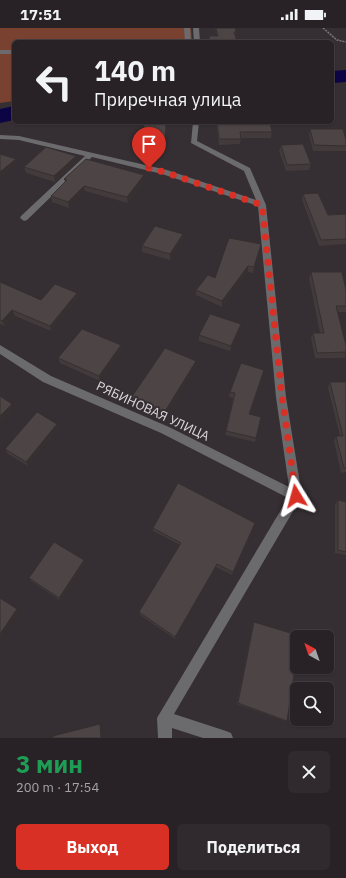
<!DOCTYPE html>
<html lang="ru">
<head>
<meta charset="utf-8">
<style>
  body { margin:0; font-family:"IBM Plex Sans",sans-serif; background:#302a2e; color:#f1f3f6; height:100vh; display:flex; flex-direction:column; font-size:15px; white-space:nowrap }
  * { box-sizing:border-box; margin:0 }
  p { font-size:13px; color:#a5a4a7 }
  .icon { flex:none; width:22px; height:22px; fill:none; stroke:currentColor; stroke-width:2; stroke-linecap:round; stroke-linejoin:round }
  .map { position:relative; height:710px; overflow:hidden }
  .side { display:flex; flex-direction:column; background:#282226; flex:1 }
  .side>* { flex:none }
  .guide { position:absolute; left:12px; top:12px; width:322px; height:84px; border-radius:6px; box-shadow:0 1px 3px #0004,0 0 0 1px #443f43; background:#282226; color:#f1f3f6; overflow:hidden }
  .needle { width:26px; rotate:320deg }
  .controls { position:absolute; left:290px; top:602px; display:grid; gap:8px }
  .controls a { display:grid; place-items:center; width:44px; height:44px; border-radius:6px; background:#282226; box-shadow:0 1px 3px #0004,0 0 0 1px #443f43; font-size:20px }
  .pin { position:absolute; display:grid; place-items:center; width:34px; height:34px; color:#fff; margin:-41px -17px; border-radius:50% 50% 50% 0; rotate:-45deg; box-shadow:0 0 4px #0007 }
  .pin .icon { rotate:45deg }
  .me { position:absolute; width:44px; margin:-22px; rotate:352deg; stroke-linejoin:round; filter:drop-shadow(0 0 3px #0008) }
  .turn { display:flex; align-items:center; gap:14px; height:84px; padding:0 16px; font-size:18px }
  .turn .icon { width:52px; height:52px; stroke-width:2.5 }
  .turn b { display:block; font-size:28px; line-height:34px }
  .round { display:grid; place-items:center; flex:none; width:42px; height:42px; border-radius:6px; background:#302a2e }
  .summary { display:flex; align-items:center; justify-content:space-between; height:68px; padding:0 16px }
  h1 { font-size:24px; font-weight:700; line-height:30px; color:#1e9e55 }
  .button { display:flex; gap:8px; margin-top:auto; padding:8px 16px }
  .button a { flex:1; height:46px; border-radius:6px; background:#d93025; color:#fff; font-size:16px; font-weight:700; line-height:46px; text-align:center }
  .button a+a { background:#302a2e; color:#f1f3f6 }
  .status { display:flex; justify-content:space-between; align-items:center; height:28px; padding:0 20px; background:#282226; direction:ltr }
  .status svg { height:11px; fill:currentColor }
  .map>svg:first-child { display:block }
  .green { fill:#794230 }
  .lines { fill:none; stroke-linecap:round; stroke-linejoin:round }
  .river { fill:#0c0444; fill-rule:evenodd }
  .path { stroke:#7f797d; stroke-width:1.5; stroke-dasharray:2 1; stroke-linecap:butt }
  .minor { fill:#6b6a6d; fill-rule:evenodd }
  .wall { fill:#423a3b }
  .shaded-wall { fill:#363030 }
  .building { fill:#4d4445; stroke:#363030 }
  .route { stroke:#d93025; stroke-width:7; stroke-dasharray:0 12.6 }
  .labels { text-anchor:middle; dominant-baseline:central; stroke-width:4; stroke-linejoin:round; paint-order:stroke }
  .street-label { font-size:13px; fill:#dbd7da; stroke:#352e33 }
</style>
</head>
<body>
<div class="status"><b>17:51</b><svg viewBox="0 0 49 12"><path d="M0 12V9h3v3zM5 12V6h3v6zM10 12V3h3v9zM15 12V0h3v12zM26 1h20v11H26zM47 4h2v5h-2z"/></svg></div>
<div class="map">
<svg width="346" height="710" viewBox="0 0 346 710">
  <rect width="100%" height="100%" fill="#352e33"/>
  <!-- green -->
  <path class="green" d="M0 0H191L192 14H14V73L0 75Z"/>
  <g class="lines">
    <!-- river -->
    <path class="river" d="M346 42V54L332 55V43Z
      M14 78V92L0 95V81Z"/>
    <!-- path -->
    <path class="path" d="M323 0 337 12 346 14"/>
    <!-- minor -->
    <path class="minor" d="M184 0H190L191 14H185Z
      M193 0H199L200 14H194Z
      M0 22H14V26H0Z
      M193 94H199L197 113 250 140 266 177 286 369 302 468 174 686 226 703 231 705 233 710H203L172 700V710H158L157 690 288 470 161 405 43 354 0 326V317L51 348 169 399 289 459 276 369 258 178 162 146 92 129 27 192 24 193 20 190 21 188 85 128 19 112 0 111V107L19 108 167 142 256 172 244 143 191 115Z"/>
  </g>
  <!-- wall -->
  <path class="wall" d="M215 0H235L236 4 235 9 237 14H209V8H217Z
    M166 94 165 118 143 119V113Z
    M216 94H270L272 104 271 110H241L240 116 219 117Z
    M310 101 346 112V123H313L309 107Z
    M281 117 311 136 309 142 286 143 279 123Z
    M77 134 55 154 26 145 24 139Z
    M144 147V153L128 175 85 163 69 180 52 174 51 168 65 154 64 151Z
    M303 166 328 187 346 186V216L319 218 302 172Z
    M183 212 170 232 142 224V218Z
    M261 216 260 222 253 245 248 244 222 279 196 267V262L215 250Z
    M311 244 346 262V284H337L346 317 345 330H315L311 310 313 305H320L309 250Z
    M0 254 41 272 77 265 78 271 51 303 15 288 5 298 0 296Z
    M241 296 240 302 230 323 199 313V307Z
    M121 317 122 322 100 353 60 335 58 330Z
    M196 338 164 390 131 375V370Z
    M264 342 250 386 256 410 255 414 225 407 233 370 229 369 230 364Z
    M330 354H346V444L341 445 334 413 336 408H340L328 360Z
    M57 396 59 400 28 438 8 426 5 421Z
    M338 472 346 474V527L335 525V476Z
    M255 495 232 547 216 539 175 611 140 587 139 584 180 517 153 503V500Z
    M84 532 85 535 61 573 31 553 29 550Z
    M254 594 287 693H285L237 676 253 596Z"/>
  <!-- shaded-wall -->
  <path class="shaded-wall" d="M76 128 77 134 55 154 54 148Z
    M16 131 17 136 0 152V144Z
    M144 147V153L128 175 127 169Z
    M84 158 85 163 69 180 68 174Z
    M183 206V212L170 232V226Z
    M261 216 260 222 253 245 254 239Z
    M248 238V244L222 279V273Z
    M77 265 78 271 51 303 50 298Z
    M12 282 15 288 5 298 2 293Z
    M241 296 240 302 230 323 231 318Z
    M121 317 122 322 100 353 99 348Z
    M196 333V338L164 390V385Z
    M12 376 14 381 0 395V388Z
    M57 396 59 400 28 438 26 434Z
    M84 532 85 535 61 573 59 570Z
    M217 536 216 539 175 611V609Z
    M17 581 20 583 0 612V606Z
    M100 696H101L103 710H101Z"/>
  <!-- building -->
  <path class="building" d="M216 0H235L236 4H234L237 14H210L209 8H218Z
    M144 94H166L165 113H143Z
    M217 94H270L272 104H240L241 111H219Z
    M310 101H343L346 112V118L314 117Z
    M303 116 311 136 287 137 281 117Z
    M46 119 76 128 54 148 24 139Z
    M0 126 16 131 0 144Z
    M86 131 144 147 127 169 84 158 68 174 51 168 67 152 64 151Z
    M318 165 328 187 346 186V211L321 212 303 166Z
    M155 198 183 206 170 226 142 218Z
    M229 210 261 216 254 239 248 238 222 273 196 262 208 247 215 250Z
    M311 244H342L346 262V278H336L346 317V324L317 325 313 305H324Z
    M0 254 41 272 55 256 77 265 50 298 12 282 2 293 0 292Z
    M210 286 241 296 231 318 199 307Z
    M82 301 121 317 99 348 58 330Z
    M165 320 196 333 164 385 131 370Z
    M241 335 264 342 249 386 261 389 256 410 226 403 235 365 230 364Z
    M330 354H346V440H344L336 408H343Z
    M0 368 12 376 0 388Z
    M37 384 57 396 26 434 5 421Z
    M178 455 255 495 233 544 217 536 175 609 139 584 181 515 153 500Z
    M338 472 346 474V524L338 522Z
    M54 514 84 532 59 570 29 550Z
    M0 570 17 581 0 606Z
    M254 594 300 608V609H297V626L287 693 238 675Z
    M100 696 101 710H53V708Z"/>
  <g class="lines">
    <!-- route -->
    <path class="route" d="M149 140 164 144 262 177 282 369 296 468"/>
  </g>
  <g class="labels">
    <!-- street labels -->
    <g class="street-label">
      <text transform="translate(153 383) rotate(25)">РЯБИНОВАЯ УЛИЦА</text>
    </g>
  </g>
</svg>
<div class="controls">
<a><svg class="needle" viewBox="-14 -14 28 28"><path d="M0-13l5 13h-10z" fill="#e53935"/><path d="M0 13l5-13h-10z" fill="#a5a4a7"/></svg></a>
<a><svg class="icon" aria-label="search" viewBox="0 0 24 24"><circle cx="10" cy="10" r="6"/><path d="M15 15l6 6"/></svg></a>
</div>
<div class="pin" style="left:149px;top:140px;background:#d93025"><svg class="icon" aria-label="arrive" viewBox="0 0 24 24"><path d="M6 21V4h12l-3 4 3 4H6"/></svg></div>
<svg class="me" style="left:296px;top:468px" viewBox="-20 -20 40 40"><path d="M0-17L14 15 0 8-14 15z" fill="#d93025" stroke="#fff" stroke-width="4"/></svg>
<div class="guide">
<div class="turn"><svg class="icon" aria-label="left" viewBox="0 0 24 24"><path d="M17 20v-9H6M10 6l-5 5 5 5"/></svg><div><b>140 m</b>Приречная улица</div></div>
</div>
</div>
<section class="side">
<div class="summary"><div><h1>3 мин</h1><p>200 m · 17:54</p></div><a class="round"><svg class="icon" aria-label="close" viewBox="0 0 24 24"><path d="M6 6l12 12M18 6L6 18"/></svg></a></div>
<div class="button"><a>Выход</a><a>Поделиться</a></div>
</section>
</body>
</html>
